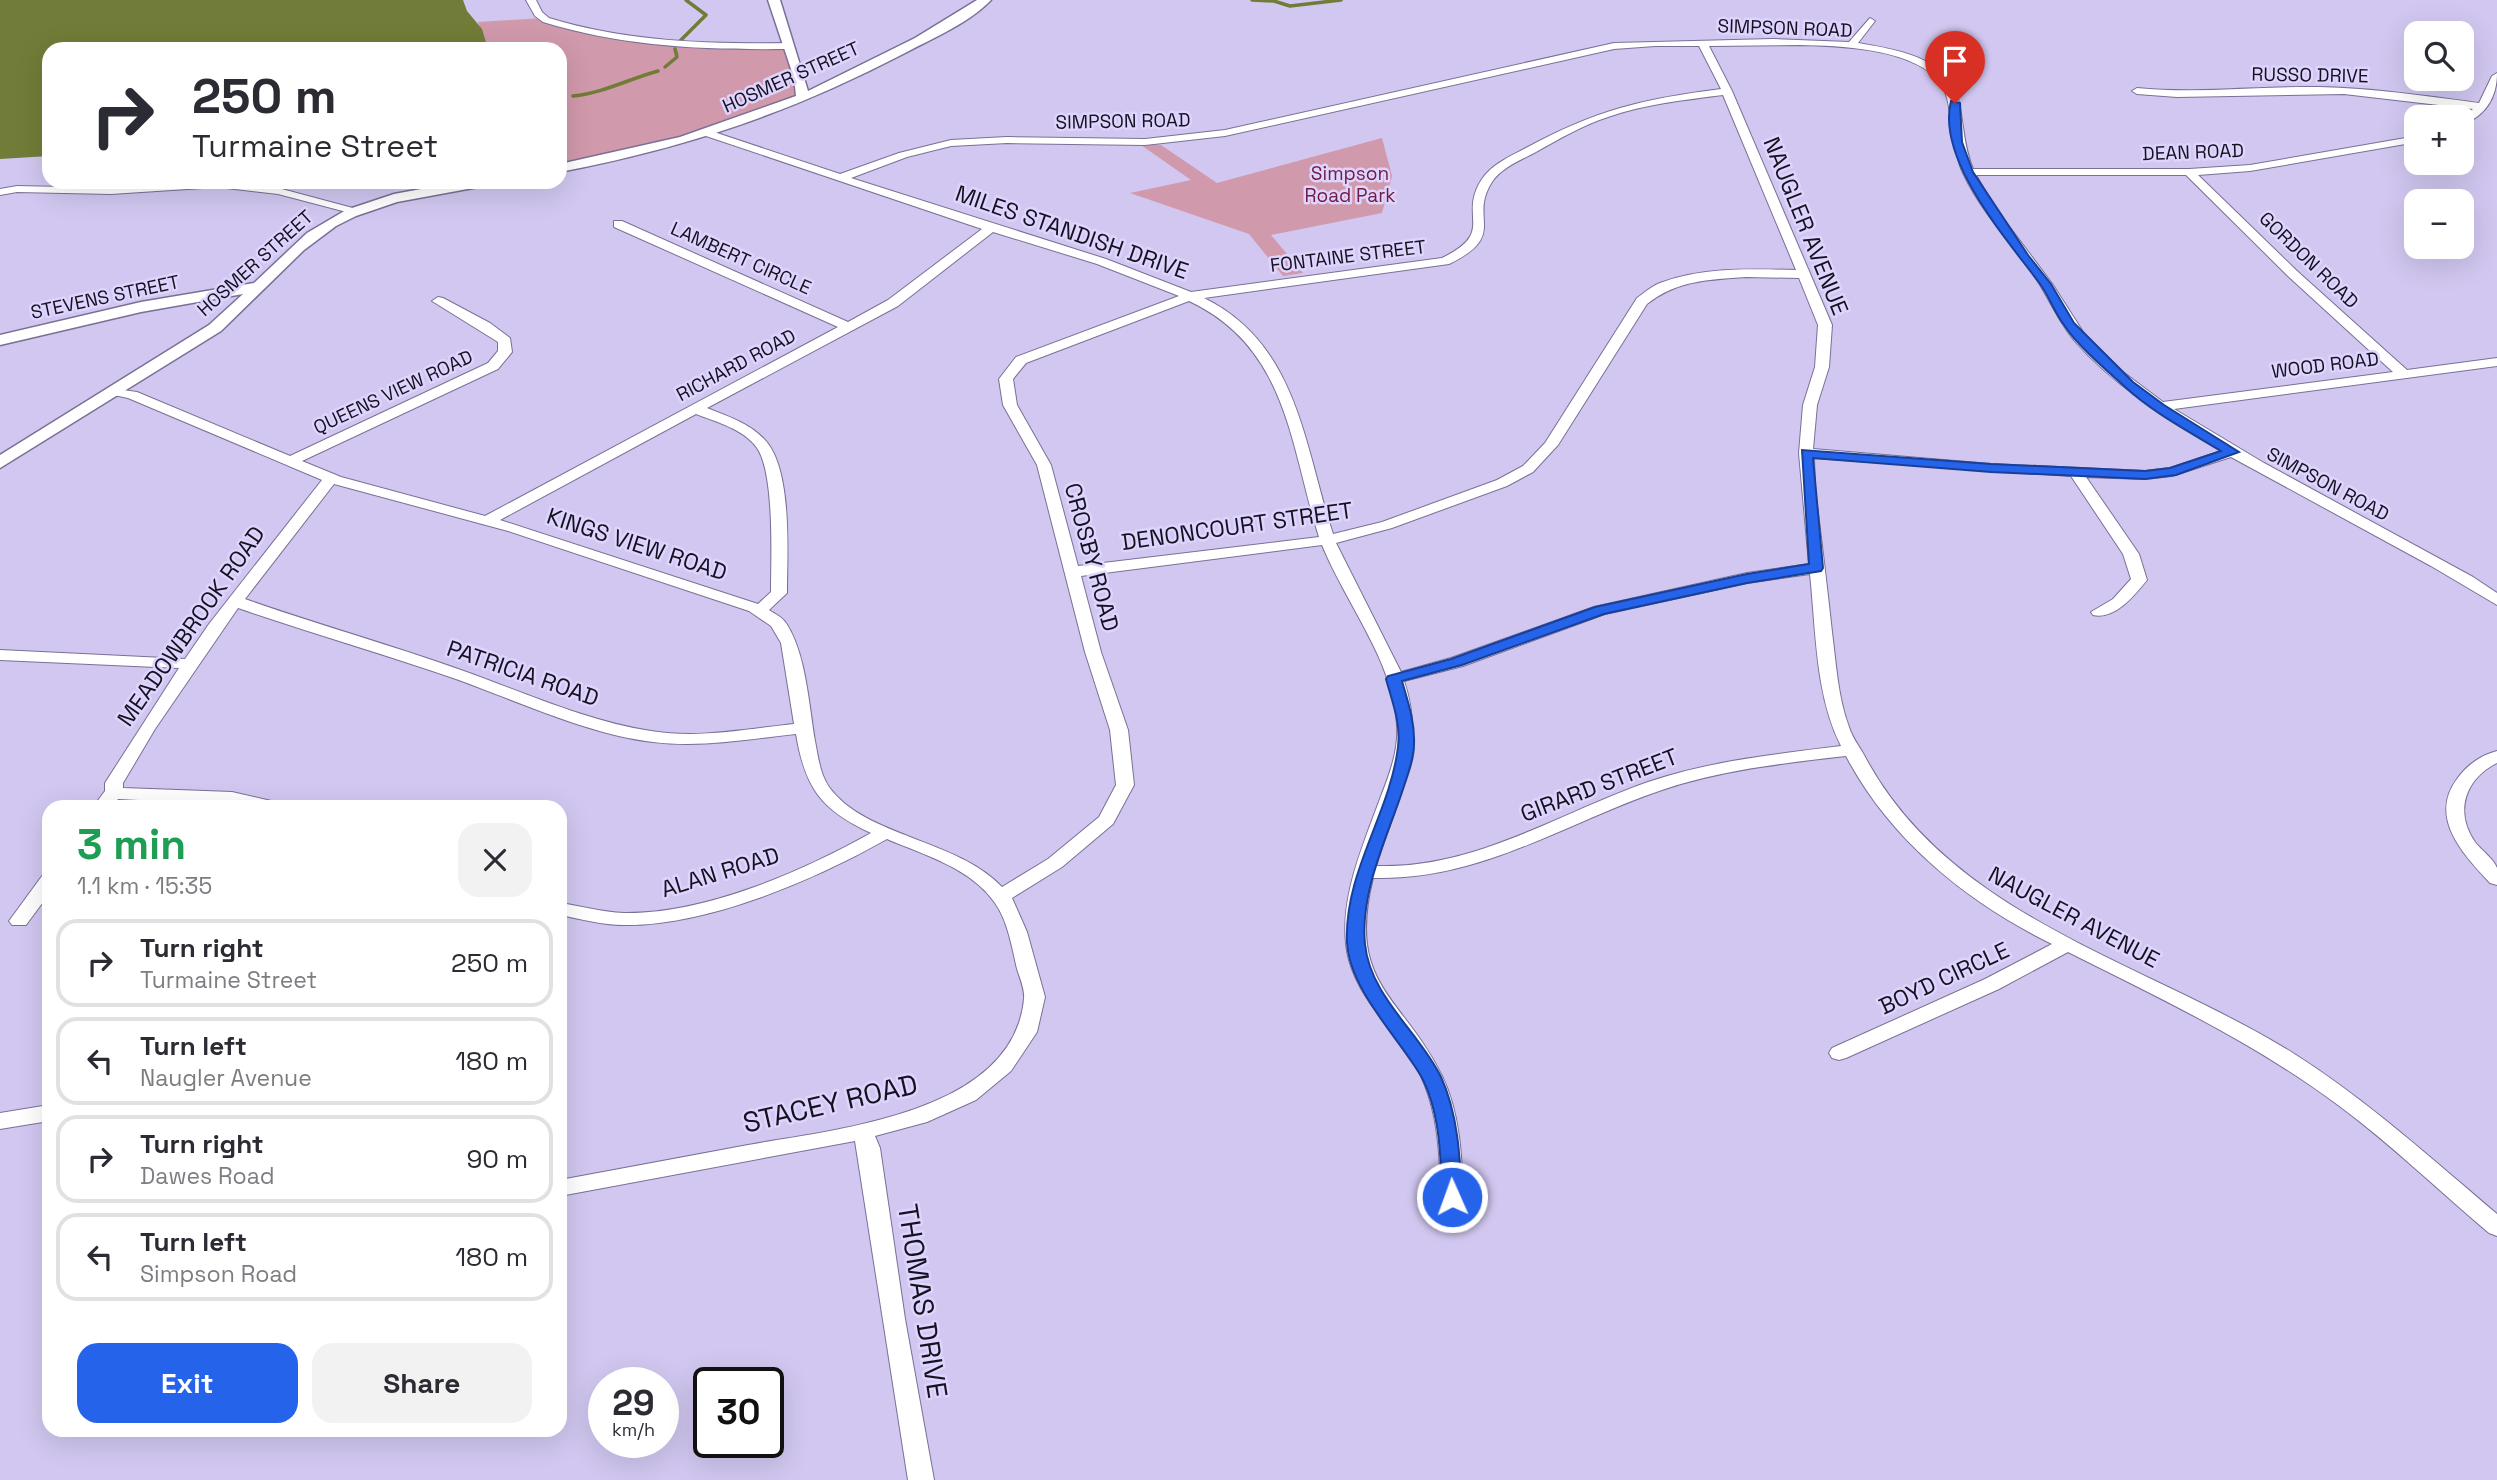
<!DOCTYPE html>
<html lang="en">
<head>
<meta charset="utf-8">
<style>
  body { margin:0; font-family:"Space Grotesk",sans-serif; background:#f2f2f3; color:#2b2b33; height:100vh; display:flex; flex-direction:column; font-size:26px; white-space:nowrap }
  * { box-sizing:border-box; margin:0 }
  p { font-size:23px; color:#7c7c81 }
  .icon { flex:none; width:38px; height:38px; fill:none; stroke:currentColor; stroke-width:2; stroke-linecap:round; stroke-linejoin:round }
  .map { position:relative; flex:1; overflow:hidden }
  .sheet { position:absolute; left:42px; top:800px; width:525px; height:637px; display:flex; flex-direction:column; background:#fff; border-radius:21px; box-shadow:0 7px 28px #0002 }
  .sheet>* { flex:none }
  .hud { position:absolute; left:42px; top:42px; width:525px; height:147px; border-radius:21px; box-shadow:0 7px 28px #0002; background:#fff; color:#2b2b33; overflow:hidden }
  .tools { position:absolute; left:2404px; top:21px; display:grid; gap:14px }
  .tools a { display:grid; place-items:center; width:70px; height:70px; border-radius:14px; background:#fff; box-shadow:0 7px 28px #0002; font-size:35px }
  .speed { position:absolute; left:588px; top:1367px; display:flex; gap:14px; font-size:35px; font-weight:700; text-align:center }
  .speed>* { display:grid; place-content:center; width:91px; height:91px; border-radius:50%; background:#fff; box-shadow:0 7px 28px #0002; line-height:1 }
  .speed small { font-size:18px; font-weight:400 }
  .speed .limit { border:4px solid #111; border-radius:10px; background:#fff; color:#111 }
  .pin { position:absolute; display:grid; place-items:center; width:60px; height:60px; color:#fff; margin:-72px -30px; border-radius:50% 50% 50% 0; rotate:-45deg; box-shadow:0 0 7px #0007 }
  .pin .icon { rotate:45deg }
  .me { position:absolute; width:77px; margin:-38px; rotate:358deg; stroke-linejoin:round; filter:drop-shadow(0 0 5px #0008) }
  .turn { display:flex; align-items:center; gap:24px; height:147px; padding:0 35px; font-size:32px }
  .turn .icon { width:91px; height:91px; stroke-width:2.5 }
  .turn b { display:block; font-size:49px; line-height:60px }
  .round { display:grid; place-items:center; flex:none; width:74px; height:74px; border-radius:21px; background:#f2f2f3 }
  .head { display:flex; align-items:center; justify-content:space-between; height:119px; padding:0 35px }
  h1 { font-size:42px; font-weight:600; line-height:52px; color:#1e9e55 }
  .cta { display:flex; gap:14px; margin-top:auto; padding:14px 35px }
  .cta a { flex:1; height:80px; border-radius:21px; background:#2563eb; color:#fff; font-size:28px; font-weight:600; line-height:80px; text-align:center }
  .cta a+a { background:#f2f2f3; color:#2b2b33 }
  ul { padding:0; list-style:none }
  li { display:flex; align-items:center; gap:21px; height:88px; margin:0 14px 10px; padding:0 21px; border:4px solid #e1e1e2; border-radius:21px }
  li div { flex:1 }
  li b { display:block; font-size:26px }
  li em { font-style:normal }
  .map>svg:first-child { display:block }
  .green { fill:#d199ac }
  .water { fill:#717c38 }
  .lines { fill:none; stroke-linecap:round; stroke-linejoin:round }
  .stream { stroke:#717c38; stroke-width:3.5 }
  .minor-casing { stroke:#7a7095; stroke-width:2 }
  .tertiary-casing { stroke:#7a7095; stroke-width:3 }
  .minor { fill:#fff; fill-rule:evenodd }
  .tertiary { fill:#fff; fill-rule:evenodd }
  .route { fill:#2563eb; stroke:#184099; stroke-width:2 }
  .labels { text-anchor:middle; dominant-baseline:central; stroke-width:5; stroke-linejoin:round; paint-order:stroke }
  .far-street-label { font-size:19px; fill:#15111f; stroke:#ded4fd }
  .far-park-label { font-size:19px; fill:#6f1b42; stroke:#ded4fd }
  .street-label { font-size:23px; fill:#15111f; stroke:#ded4fd }
  .near-street-label { font-size:28px; fill:#15111f; stroke:#ded4fd }
</style>
</head>
<body>
<div class="map">
<svg width="2497" height="1480" viewBox="0 0 2497 1480">
  <rect width="100%" height="100%" fill="#d1c7f0"/>
  <!-- green -->
  <path class="green" d="M542 18 626 39 789 46 803 99 752 120 560 168V49H488L478 22Z
    M1382 138 1392 176 1382 213 1271 235 1303 273 1283 276 1249 234 1130 193 1191 180 1141 145H1161L1217 183Z"/>
  <!-- water -->
  <path class="water" d="M0 0H463L467 11 482 29 488 49H49V156L0 159Z"/>
  <g class="lines">
    <!-- stream -->
    <path class="stream" d="M1252 0 1274 1 1290 6 1341 0
      M680 41 706 15 686 0
      M665 67 677 57 675 49
      M573 96C603 93 629 79 658 71"/>
    <!-- minor casing -->
    <g class="minor-casing">
      <path id="minor" d="M526 0H536L542 12 549 18C628 42 707 44 789 43L794 46 789 49C705 50 624 47 543 22L535 16Z
        M1870 18 1875 21 1858 43C1894 49 1948 57 1958 99 1964 123 1963 145 1973 169H2189L2250 165 2417 136V142L2250 171 2198 175 2297 271 2407 370 2497 358V366L2174 409 2264 463 2473 577 2497 593V605L2431 566 2231 457 2172 476 2145 479 2086 477 2139 554 2147 580C2135 595 2115 620 2093 615L2091 612 2113 599 2131 579 2123 554 2071 476 1814 458 1815 489C1821 537 1827 585 1832 632 1836 663 1838 698 1849 727 1852 737 1859 746 1864 755 1950 919 2150 963 2296 1055 2368 1101 2432 1159 2497 1214V1236L2489 1233C2439 1191 2391 1144 2338 1105 2255 1043 2160 998 2068 952L1999 989 1846 1058 1839 1060 1832 1058 1829 1053 1832 1048 1985 979 2052 944C1968 903 1890 840 1846 756 1785 763 1721 770 1662 790 1564 823 1481 881 1373 878 1346 985 1402 995 1442 1076 1460 1113 1462 1157 1463 1197L1460 1203 1452 1205 1444 1203 1441 1197C1440 1152 1438 1103 1414 1063 1393 1029 1360 1000 1349 960 1335 906 1363 846 1381 796 1390 773 1399 749 1397 724 1393 660 1346 604 1322 545L1081 576 1101 652 1128 730 1134 785 1113 824 1062 867 1012 898 1027 932 1045 997 1037 1032 1011 1071 976 1100 927 1122 875 1136 880 1148 905 1319 934 1480H908L855 1141 560 1196V1180C623 1168 686 1157 748 1145 835 1129 1013 1114 1024 999 1025 990 1020 978 1017 969 1012 948 1008 921 995 903 971 868 924 855 887 839 815 880 707 926 624 925 602 925 581 919 560 915V903C581 906 602 912 624 913 705 914 801 872 871 833 821 810 805 788 796 734 749 739 701 748 653 742 590 735 517 701 456 679 384 654 310 633 238 608L155 729 123 783V788L232 792 280 803 283 807 118 799 112 807H93L105 791V783L179 668 0 660V650L185 659 209 624 322 480 128 398 109 394V388L137 392 290 456 488 363 498 351V342L432 301 438 297 443 298 490 323 510 338 512 352 498 369 302 461 341 477 485 516 838 327 614 227V221H622L848 322 888 300 982 229 706 136V132H714L840 174 899 153 951 140 1007 137 1145 139 1225 130 1614 43 1773 39 1849 42ZM1800 45C1841 46 1905 48 1937 78 1954 94 1950 146 1963 173 1979 207 2006 238 2029 268 2046 291 2056 318 2074 340 2115 387 2169 419 2221 451L2170 468 2145 471 1991 464 1813 449 1817 405 1829 367 1832 325 1732 91 1709 46ZM1655 46H1699L1721 89C1642 99 1596 110 1526 148 1511 156 1492 164 1482 179 1457 217 1497 231 1442 258L1191 292 1106 259 851 178 907 157 951 146 1007 143 1145 145 1225 136 1614 49ZM1723 95 1796 270C1751 269 1703 267 1660 283 1652 286 1644 293 1637 298L1545 443 1523 466 1497 480 1382 522 1333 534C1304 446 1298 344 1204 298L1449 264C1509 235 1468 219 1492 182 1501 168 1521 160 1536 152 1559 139 1583 125 1608 117 1645 104 1684 100 1723 95ZM1976 175H2186L2289 277 2393 372 2163 402 2123 372 2085 335 2053 285 1993 205ZM993 232 1097 264 1179 296 1016 357 999 379 1003 405 1037 465 1085 652 1110 730 1116 785 1099 817 1048 859 1002 887C957 839 865 837 829 787 820 774 818 756 815 741 809 706 806 653 786 623 782 617 775 614 769 610L787 593C787 554 793 468 764 439 749 423 727 416 707 408L898 306ZM1746 277 1799 278 1818 325 1815 367 1803 405 1799 453 1809 564 1747 573 1594 607 1451 658 1401 672 1336 543 1392 528 1507 486 1533 472 1558 445 1647 304C1678 280 1707 280 1746 277ZM1189 301C1288 347 1290 446 1319 537L1078 566 1051 465 1017 405 1013 379 1026 363ZM696 414C716 422 744 429 757 448 775 474 771 559 771 592L758 604 500 520ZM334 484 508 531 749 611 771 626 781 643 794 724C747 729 698 739 651 731 588 722 518 690 458 669 388 644 316 624 245 599ZM1810 574C1816 630 1815 695 1841 746 1776 754 1710 761 1648 782 1557 814 1475 869 1376 866 1396 799 1428 753 1404 681L1463 666 1605 614 1747 583Z
        M2497 73C2497 98 2485 116 2462 125V117L2473 109 2344 94 2177 97 2137 94 2132 91 2137 88C2198 94 2258 86 2319 87 2373 88 2426 96 2479 103L2492 76Z
        M196 182H231L278 188 364 211 358 215 278 194 218 187 111 194 17 192 0 195V189L17 186 111 188Z
        M2497 751V763C2465 779 2454 812 2475 842 2481 850 2494 859 2497 868 2497 872 2497 881 2497 885L2490 883C2464 855 2428 818 2457 779 2467 765 2481 755 2497 751Z
        M49 874V894L26 925H12L9 921 12 917 42 876Z
        M49 1105V1121L0 1129V1113Z"/>
    </g>
    <!-- tertiary casing -->
    <g class="tertiary-casing">
      <path id="tertiary" d="M768 0H780L808 91 915 38 977 0H991C969 23 933 38 905 53 790 113 688 147 560 172V164L680 137 796 96 794 78Z
        M459 182H491L484 186 397 202 356 216 336 226 304 250 221 331 0 468V455L209 325 243 294 141 312 0 345V335L141 302 254 283 307 233 346 210 394 194Z"/>
    </g>
    <!-- minor -->
    <use href="#minor" class="minor"/>
    <!-- tertiary -->
    <use href="#tertiary" class="tertiary"/>
  </g>
  <!-- route -->
  <path class="route" d="M1951 101 1960 103 1962 142 1973 172 2028 255 2051 284 2074 323 2133 382 2164 405 2239 452 2176 475 2145 479 1991 472 1813 458 1823 568 1821 571 1747 583 1604 614 1462 665 1402 681C1408 702 1415 722 1414 744 1414 761 1406 779 1401 795 1385 842 1360 894 1365 944 1370 996 1419 1032 1441 1077 1458 1114 1460 1157 1462 1197L1459 1202 1452 1204 1445 1202 1442 1197C1441 1158 1440 1111 1421 1076 1398 1037 1349 989 1347 942 1344 872 1390 814 1398 747 1401 723 1392 701 1386 679L1388 676 1451 659 1595 607 1747 574 1809 564 1802 450 1991 464 2145 471 2170 468 2221 451C2188 431 2152 412 2124 386 2105 369 2077 345 2064 325 2054 312 2049 296 2040 284 2007 239 1936 160 1951 101Z"/>
  <g class="labels">
    <!-- far-street labels -->
    <g class="far-street-label">
      <text transform="translate(1785 28) rotate(2)">SIMPSON ROAD</text>
      <text transform="translate(2310 75) rotate(1)">RUSSO DRIVE</text>
      <text transform="translate(791 77) rotate(-24)">HOSMER STREET</text>
      <text transform="translate(1123 121) rotate(-1)">SIMPSON ROAD</text>
      <text transform="translate(2193 152) rotate(-2)">DEAN ROAD</text>
      <text transform="translate(1348 256) rotate(-7)">FONTAINE STREET</text>
      <text transform="translate(741 258) rotate(24)">LAMBERT CIRCLE</text>
      <text transform="translate(2309 260) rotate(44)">GORDON ROAD</text>
      <text transform="translate(255 263) rotate(-42)">HOSMER STREET</text>
      <text transform="translate(105 297) rotate(-12)">STEVENS STREET</text>
      <text transform="translate(736 365) rotate(-28)">RICHARD ROAD</text>
      <text transform="translate(2325 365) rotate(-7)">WOOD ROAD</text>
      <text transform="translate(393 392) rotate(-25)">QUEENS VIEW ROAD</text>
      <text transform="translate(2328 484) rotate(28)">SIMPSON ROAD</text>
    </g>
    <!-- far-park labels -->
    <g class="far-park-label">
      <text x="1350" y="173">Simpson<tspan x="1350" dy="22">Road Park</tspan></text>
    </g>
    <!-- street labels -->
    <g class="street-label">
      <text transform="translate(1806 226) rotate(68)">NAUGLER AVENUE</text>
      <text transform="translate(1072 232) rotate(19)">MILES STANDISH DRIVE</text>
      <text transform="translate(1237 526) rotate(-8)">DENONCOURT STREET</text>
      <text transform="translate(637 544) rotate(18)">KINGS VIEW ROAD</text>
      <text transform="translate(1092 557) rotate(75)">CROSBY ROAD</text>
      <text transform="translate(191 626) rotate(-55)">MEADOWBROOK ROAD</text>
      <text transform="translate(523 673) rotate(19)">PATRICIA ROAD</text>
      <text transform="translate(1599 785) rotate(-21)">GIRARD STREET</text>
      <text transform="translate(720 872) rotate(-17)">ALAN ROAD</text>
      <text transform="translate(2074 917) rotate(28)">NAUGLER AVENUE</text>
      <text transform="translate(1944 978) rotate(-25)">BOYD CIRCLE</text>
    </g>
    <!-- near-street labels -->
    <g class="near-street-label">
      <text transform="translate(830 1103) rotate(-13)">STACEY ROAD</text>
      <text transform="translate(923 1301) rotate(81)">THOMAS DRIVE</text>
    </g>
  </g>
</svg>
<div class="tools">
<a><svg class="icon" aria-label="search" viewBox="0 0 24 24"><circle cx="10" cy="10" r="6"/><path d="M15 15l6 6"/></svg></a>
<a>+</a>
<a>−</a>
</div>
<div class="speed"><div>29<small>km/h</small></div><div class="limit">30</div></div>
<div class="pin" style="left:1955px;top:103px;background:#d93025"><svg class="icon" aria-label="arrive" viewBox="0 0 24 24"><path d="M6 21V4h12l-3 4 3 4H6"/></svg></div>
<svg class="me" style="left:1452px;top:1197px" viewBox="-20 -20 40 40"><circle r="17" fill="#2563eb" stroke="#fff" stroke-width="3"/><path d="M0-11L8 9 0 5-8 9z" fill="#fff"/></svg>
<div class="hud">
<div class="turn"><svg class="icon" aria-label="right" viewBox="0 0 24 24"><path d="M7 20v-9h11M14 6l5 5-5 5"/></svg><div><b>250 m</b>Turmaine Street</div></div>
</div>
<section class="sheet">
<div class="head"><div><h1>3 min</h1><p>1.1 km · 15:35</p></div><a class="round"><svg class="icon" aria-label="close" viewBox="0 0 24 24"><path d="M6 6l12 12M18 6L6 18"/></svg></a></div>
<ul>
<li><svg class="icon" aria-label="right" viewBox="0 0 24 24"><path d="M7 20v-9h11M14 6l5 5-5 5"/></svg><div><b>Turn right</b><p>Turmaine Street</p></div><em>250 m</em></li>
<li><svg class="icon" aria-label="left" viewBox="0 0 24 24"><path d="M17 20v-9H6M10 6l-5 5 5 5"/></svg><div><b>Turn left</b><p>Naugler Avenue</p></div><em>180 m</em></li>
<li><svg class="icon" aria-label="right" viewBox="0 0 24 24"><path d="M7 20v-9h11M14 6l5 5-5 5"/></svg><div><b>Turn right</b><p>Dawes Road</p></div><em>90 m</em></li>
<li><svg class="icon" aria-label="left" viewBox="0 0 24 24"><path d="M17 20v-9H6M10 6l-5 5 5 5"/></svg><div><b>Turn left</b><p>Simpson Road</p></div><em>180 m</em></li>
</ul>
<div class="cta"><a>Exit</a><a>Share</a></div>
</section>
</div>
</body>
</html>
